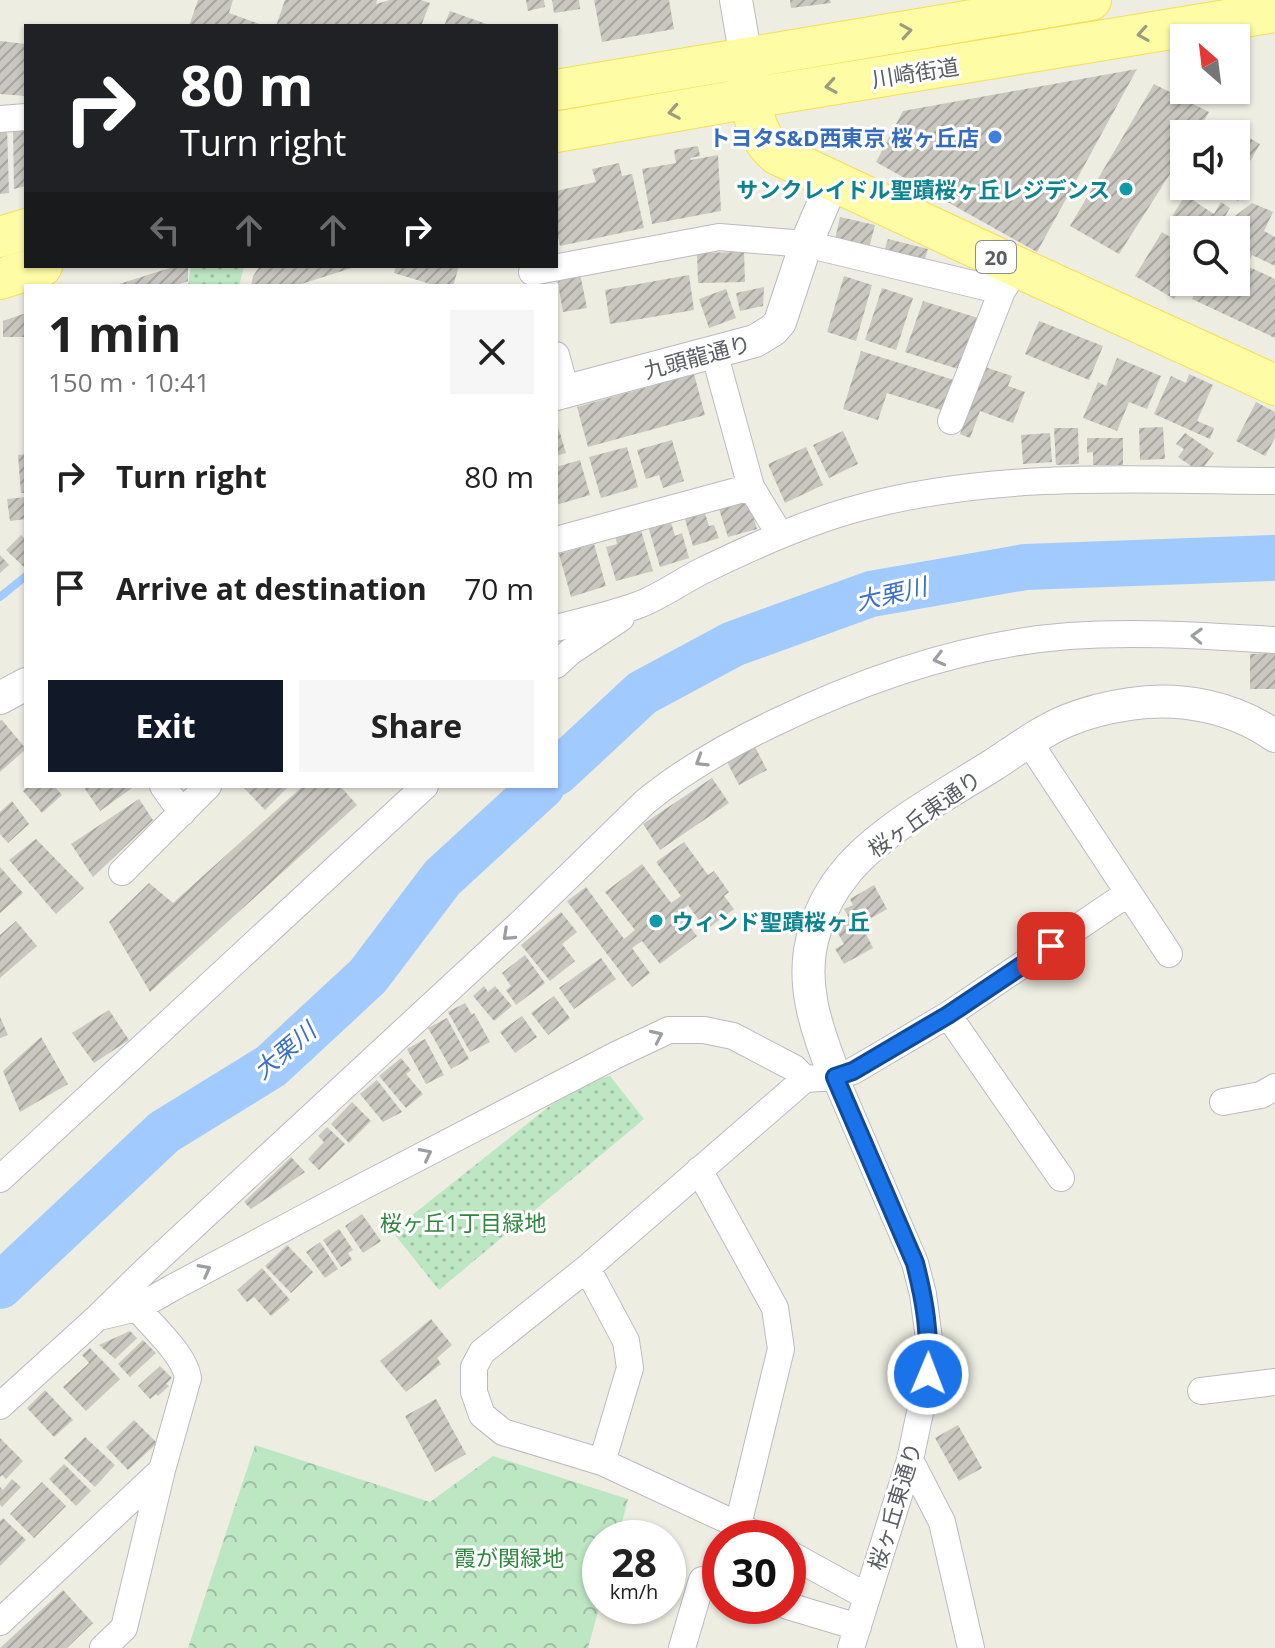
<!DOCTYPE html>
<html lang="en">
<head>
<meta charset="utf-8">
<style>
  body { margin:0; font-family:"Open Sans","Noto Sans JP",sans-serif; background:#f6f6f6; color:#222; height:100vh; display:flex; flex-direction:column; font-size:30px; white-space:nowrap }
  * { box-sizing:border-box; margin:0 }
  p { font-size:26px; color:#767676 }
  .icon { flex:none; width:44px; height:44px; fill:none; stroke:currentColor; stroke-width:2; stroke-linecap:round; stroke-linejoin:round }
  .map { position:relative; flex:1; overflow:hidden }
  .details { position:absolute; left:24px; top:284px; width:534px; height:504px; display:flex; flex-direction:column; background:#fff; border-radius:0px; box-shadow:0 2px 6px #0004 }
  .details>* { flex:none }
  .guide { position:absolute; left:24px; top:24px; width:534px; height:244px; border-radius:0px; box-shadow:0 2px 6px #0004; background:#202124; color:#fff; overflow:hidden }
  .needle { width:52px; rotate:332deg }
  .fabs { position:absolute; left:1170px; top:24px; display:grid; gap:16px }
  .fabs a { display:grid; place-items:center; width:80px; height:80px; border-radius:0px; background:#fff; box-shadow:0 2px 6px #0004; font-size:40px }
  .speed { position:absolute; left:582px; top:1520px; display:flex; gap:16px; font-size:40px; font-weight:700; text-align:center }
  .speed>* { display:grid; place-content:center; width:104px; height:104px; border-radius:50%; background:#fff; box-shadow:0 2px 6px #0004; line-height:1 }
  .speed small { font-size:20px; font-weight:400 }
  .speed .limit { border:12px solid #d22; background:#fff; color:#111 }
  .pin { position:absolute; display:grid; place-items:center; width:68px; height:68px; color:#fff; margin:-34px; border-radius:16px; box-shadow:0 4px 12px #0006 }
  .me { position:absolute; width:88px; margin:-44px; rotate:1deg; stroke-linejoin:round; filter:drop-shadow(0 0 6px #0008) }
  .turn { display:flex; align-items:center; gap:28px; height:168px; padding:0 24px; font-size:36px }
  .turn .icon { width:104px; height:104px; stroke-width:2.5 }
  .turn b { display:block; font-size:56px; line-height:68px }
  .lanes { display:flex; align-items:center; height:76px; padding:0 24px; background:#0003; justify-content:center; gap:40px; direction:ltr }
  .lanes .off { opacity:.35 }
  .round { display:grid; place-items:center; flex:none; width:84px; height:84px; border-radius:0px; background:#f6f6f6 }
  .head { display:flex; align-items:center; justify-content:space-between; height:136px; padding:0 24px }
  h1 { font-size:48px; font-weight:700; line-height:60px }
  .button { display:flex; gap:16px; margin-top:auto; padding:16px 24px }
  .button a { flex:1; height:92px; border-radius:0px; background:#111827; color:#fff; font-size:32px; font-weight:700; line-height:92px; text-align:center }
  .button a+a { background:#f6f6f6; color:#222 }
  ul { padding:0; list-style:none }
  li { display:flex; align-items:center; gap:24px; height:112px; padding:0 24px }
  li div { flex:1 }
  li b { display:block; font-size:30px }
  li em { font-style:normal }
  .map>svg:first-child { display:block }
  .forest { fill:url(#forest-crowns) }
  .park { fill:url(#park-dots) }
  .lines { fill:none; stroke-linecap:round; stroke-linejoin:round }
  .stream { stroke:#a1caff; stroke-width:8 }
  .river { stroke:#a1caff; stroke-width:46 }
  .building { fill:url(#building-hatch) }
  .minor-casing { stroke:#babbc2; stroke-width:28 }
  .tertiary-casing { stroke:#babbc2; stroke-width:34 }
  .primary-casing { stroke:#f7df52; stroke-width:42 }
  .minor { stroke:#fff; stroke-width:26 }
  .tertiary { stroke:#fff; stroke-width:32 }
  .primary { stroke:#fffca6; stroke-width:40 }
  .oneway { stroke:#9c9d7e }
  .oneway2 { stroke:#9c9ea2 }
  .route-casing { stroke:#114b97; stroke-width:20 }
  .route { stroke:#1a73e8; stroke-width:14 }
  .shop-dot { fill:#3f7fe0; stroke:#fff; stroke-width:3 }
  .culture-dot { fill:#0f9aa8; stroke:#fff; stroke-width:3 }
  .labels { text-anchor:middle; dominant-baseline:central; stroke-width:6; stroke-linejoin:round; paint-order:stroke }
  .shield { fill:#fff; stroke:#8c8e92; stroke-width:2 }
  .shield-label { font-size:20px; font-weight:bold; fill:#5a5d64 }
  .street-label { font-size:22px; fill:#5a5d64; stroke:#fff }
  .shop-label { font-size:22px; font-weight:bold; fill:#366cbe; stroke:#fff; text-anchor:end }
  .culture-label { font-size:22px; font-weight:bold; fill:#0d838f; stroke:#fff; text-anchor:end }
  .park-label { font-size:22px; fill:#308540; stroke:#fff }
  .water-label { font-size:24px; font-style:italic; fill:#3e6fc8; stroke:#fff }
</style>
</head>
<body>
<div class="map">
<svg width="1275" height="1648" viewBox="0 0 1275 1648">
  <defs>
    <pattern id="forest-crowns" width="20" height="18" patternUnits="userSpaceOnUse" patternTransform="scale(2)"><rect width="20" height="18" fill="#bde7c3"/><path d="M2 6a3 3 0 1 1 6 0M12 15a3 3 0 1 1 6 0" fill="none" stroke="#9dbea2"/></pattern>
    <pattern id="park-dots" width="8" height="8" patternUnits="userSpaceOnUse" patternTransform="scale(2)"><rect width="8" height="8" fill="#bde7c3"/><path d="M2 2h.1M6 6h.1" fill="none" stroke="#9dbea2" stroke-width="1.8" stroke-linecap="round"/></pattern>
    <pattern id="building-hatch" width="6" height="6" patternUnits="userSpaceOnUse" patternTransform="scale(2)"><rect width="6" height="6" fill="#c9c7bf"/><path d="M-1 1l2-2M0 6l6-6M5 7l2-2" fill="none" stroke="#a6a59f"/></pattern>
  </defs>
  <rect width="100%" height="100%" fill="#eeede2"/>
  <!-- forest -->
  <path class="forest" d="M255 1445 430 1502 493 1456 628 1499 618 1538H600V1604L588 1648H188Z"/>
  <!-- park -->
  <path class="park" d="M191 266H244L239 286H188Z
    M610 1076 644 1119 439 1290 392 1231 575 1086Z"/>
  <g class="lines">
    <!-- stream -->
    <path class="stream" d="M0 597 26 576"/>
    <!-- river -->
    <path class="river" d="M556 773 642 693 733 644 871 594 1025 567 1275 558
      M0 1286 164 1132 271 1066 368 976 442 878 542 786"/>
  </g>
  <!-- building -->
  <path class="building" d="M198 0H233L229 13 265 26H189Z
    M285 0H377L376 4 390 0H421L430 3 421 26H276Z
    M526 0H544L545 7 528 11Z
    M552 0H579L580 9 554 13Z
    M594 0H669L674 29 602 42Z
    M790 0H830L831 3 791 8Z
    M450 11 492 26H444Z
    M0 41 26 44V96L0 94Z
    M1137 69 1037 252 876 162 903 111Z
    M1154 84 1209 112 1196 134H1184V152L1119 254 1070 226Z
    M7 126 9 193 0 194V128Z
    M1228 126 1260 144 1246 168 1236 163V134H1224Z
    M13 128H26V186L14 189Z
    M698 146 700 156 690 158 691 160 718 155 721 211 652 224 642 169 676 163 674 150Z
    M619 163 622 176 632 174 644 228 560 246 556 228V191L596 182 592 169Z
    M1236 172 1250 180 1238 201 1211 186H1236Z
    M1191 186 1201 190 1194 201 1214 214 1221 202 1230 208 1217 230H1184V283L1174 299 1135 276 1162 232 1170 237 1179 222 1171 218Z
    M1252 203 1273 212 1264 231 1275 237V266L1252 255 1247 266 1275 279V338L1192 299 1200 282H1236V240L1243 226 1230 220Z
    M840 217 875 225 868 252 834 244Z
    M888 239 928 249 922 269 882 258Z
    M744 252 745 282 698 283 697 253Z
    M176 266H188V281L175 286H113Z
    M260 266H355V267L295 286H251L253 276Z
    M396 266H459L453 286H437L394 273Z
    M580 274 587 308 563 312 557 278Z
    M689 275 694 310 610 324 605 290Z
    M844 276 872 285 856 341 827 332Z
    M764 287 763 306 740 311 736 293Z
    M882 288 913 298 896 350 865 340Z
    M726 289 736 318 709 328 699 299Z
    M923 301 978 318 961 370 905 352Z
    M26 313V337H3V321Z
    M1039 321 1103 346 1089 380 1025 354Z
    M861 351 954 380 944 411 887 393 878 420 843 409Z
    M1117 358 1161 376 1147 409 1129 402 1117 431 1083 418 1098 382 1106 386Z
    M985 367 1012 376 1008 386 1025 392 1013 423 980 411 970 438 960 434Z
    M694 374 705 415 588 447 577 407Z
    M1189 374 1213 385 1197 421 1214 428 1210 439 1154 414 1171 376 1186 383Z
    M1256 402 1275 412V438L1265 456 1236 441Z
    M556 420 566 453 556 456Z
    M1163 427 1165 459 1140 460 1139 428Z
    M1054 428H1078L1079 464 1056 465Z
    M843 431 858 464 829 478 813 445Z
    M1050 433 1052 462 1023 464 1021 435Z
    M1185 433 1214 453 1200 472 1178 457 1184 449 1176 444Z
    M1087 438H1123V465H1093V452L1087 453Z
    M672 440 684 481 663 488 659 475 646 479 637 450Z
    M627 447 638 487 601 498 589 457Z
    M806 447 823 485 785 503 768 464Z
    M26 454V493H21L18 455Z
    M580 460 590 495 556 505V467Z
    M26 497V519L10 521 7 499Z
    M748 500 757 529 728 537 719 509Z
    M704 510 709 526 714 525 719 538 693 546 684 516Z
    M670 519 675 536 682 533 689 558 660 567 648 526Z
    M640 527 653 571 616 581 606 547 617 544 615 535Z
    M21 535 26 539V569L6 550Z
    M594 544 606 586 571 597 559 554Z
    M0 555 9 565 0 573Z
    M1275 653V689H1250V654Z
    M2 720 26 749 0 772V721Z
    M754 745 767 770 739 785 726 760Z
    M712 778 729 803 660 850 643 824Z
    M29 786H54L62 795 42 813 23 791Z
    M83 786H135L100 811Z
    M242 786H289L265 810Z
    M303 786H340L357 805 150 992 109 922 149 883 173 903Z
    M139 799 153 820 93 877 71 844Z
    M12 801 29 824 8 843 0 834V812Z
    M36 839 84 888 56 914 9 860Z
    M684 842 708 875 714 871 729 892 724 896 734 909 706 930 688 905 679 913 697 936 660 964 642 941 632 948 650 973 632 987 567 901 586 887 624 939 635 930 605 892 642 864 671 903 681 896 656 862Z
    M0 867 23 893 0 913Z
    M874 885 887 909 861 924 873 948 844 964 835 949 844 944 834 926 849 918 844 909 853 905 850 899Z
    M561 912 577 932 562 944 575 961 550 981 521 945Z
    M16 921 37 946 0 978V935Z
    M525 955 545 983 516 1005 506 990 511 986 502 973Z
    M601 958 616 979 574 1009 559 988Z
    M484 986 488 992 495 986 512 1006 494 1021 473 996Z
    M554 996 570 1018 548 1035 531 1013Z
    M465 1003 472 1015 474 1013 490 1042 470 1052 448 1012Z
    M109 1010 129 1040 94 1063 72 1033Z
    M522 1016 537 1037 515 1053 500 1032Z
    M0 1017 8 1035 0 1038Z
    M447 1018 469 1059 451 1069 428 1028Z
    M41 1037 68 1084 20 1112 3 1071Z
    M425 1039 444 1075 426 1084 407 1049Z
    M401 1058 411 1070 406 1074 423 1094 406 1108 379 1076Z
    M377 1080 402 1112 383 1122 360 1094Z
    M352 1102 371 1121 349 1143 331 1124Z
    M327 1127 345 1144 319 1170 308 1159 324 1142 318 1136Z
    M291 1157 305 1172 251 1209 244 1202Z
    M362 1214 381 1241 363 1253 345 1226Z
    M339 1229 353 1250 348 1253 352 1260 341 1267 323 1240Z
    M320 1242 338 1269 325 1278 306 1252Z
    M287 1245 313 1272 291 1293 265 1266Z
    M262 1268 290 1300 271 1316 254 1297 247 1302 237 1290Z
    M431 1319 452 1345 437 1358 441 1364 406 1392 380 1361Z
    M130 1331 137 1338 115 1359 99 1345Z
    M143 1340 156 1353 130 1377 118 1364Z
    M90 1348 120 1379 86 1411 63 1387 89 1363 82 1355Z
    M160 1366 172 1378 166 1384 169 1386 158 1396 156 1394 150 1399 138 1386Z
    M45 1390 73 1420 54 1437 27 1408Z
    M436 1399 466 1454 435 1472 405 1416Z
    M134 1420 157 1443 128 1470 106 1447Z
    M958 1425 982 1468 959 1481 935 1438Z
    M85 1437 115 1465 95 1487 64 1458Z
    M0 1438 23 1461 6 1479 2 1475 0 1477Z
    M64 1464 91 1491 76 1506 49 1479Z
    M12 1479 21 1487 2 1507 0 1505V1487L3 1490Z
    M42 1482 66 1506 34 1538 10 1514Z
    M3 1518 26 1540 0 1566V1521Z
    M63 1590 93 1623 67 1648H0Z"/>
  <g class="lines">
    <!-- minor casing -->
    <g class="minor-casing">
      <path id="minor" d="M0 119 26 117
        M532 272 719 237 806 244 1002 291
        M714 352 751 487 780 535
        M556 355 566 391
        M951 421 1002 291 1011 277
        M556 540 751 487
        M556 628C583 621 611 615 638 605 660 597 680 582 702 571 751 547 806 522 859 508 994 471 1136 480 1275 481
        M556 665 570 652 621 618
        M1029 742 1169 954
        M163 786 182 813
        M122 872 208 786
        M948 1015 1061 1178
        M835 1077 915 1263 923 1294 929 1339 928 1374 910 1460 851 1648
        M1223 1102 1261 1095 1275 1087
        M699 1170 775 1308 781 1349 738 1525
        M0 1179 425 786
        M587 1268 626 1341 630 1368 602 1462
        M99 1317 137 1308 172 1288 356 1190 616 1055 669 1030H704L733 1036 794 1068 805 1079
        M1201 1391 1275 1382
        M0 1406 98 1317 147 1269 525 919 645 802C685 769 728 745 774 723 867 678 966 644 1069 636 1137 631 1207 636 1275 640
        M910 1460 942 1522 971 1648
        M761 1538 738 1525 602 1462 503 1432 482 1415 474 1392V1367L482 1352 587 1268 805 1079 835 1077 853 1071 948 1015 1127 894
        M788 1553 866 1596
        M788 1606 858 1627
        M0 1622 162 1470
        M103 1648 124 1628 162 1470 188 1378C185 1355 152 1326 137 1308
        M682 1648 702 1580 720 1585"/>
    </g>
    <!-- tertiary casing -->
    <g class="tertiary-casing">
      <path id="tertiary" d="M736 0 746 58
        M556 394 755 341 773 330 780 322 806 244 833 181
        M0 698 26 684
        M835 1077C817 1030 798 981 815 930 821 909 832 889 846 872 880 830 947 794 993 765 1016 750 1040 732 1066 721 1085 713 1109 707 1130 704 1180 696 1234 707 1275 736"/>
    </g>
    <!-- primary casing -->
    <g class="primary-casing">
      <path id="primary" d="M746 58C750 91 749 133 778 155L1017 267 1275 385
        M556 90 1091 0
        M556 132 751 98 1275 12
        M0 237 26 229
        M0 279 42 266"/>
    </g>
    <!-- minor -->
    <use href="#minor" class="minor"/>
    <!-- tertiary -->
    <use href="#tertiary" class="tertiary"/>
    <!-- primary -->
    <use href="#primary" class="primary"/>
  </g>
  <!-- one-way arrows -->
  <defs><path id="oneway-chevron" d="M-2-3.5L2.5 0L-2 3.5" fill="none" stroke-width="1.6" stroke-linecap="round" stroke-linejoin="round" transform="scale(2)"/></defs>
  <g class="oneway">
    <use href="#oneway-chevron" transform="translate(906 31) rotate(-9)"/>
    <use href="#oneway-chevron" transform="translate(1143 34) rotate(171)"/>
    <use href="#oneway-chevron" transform="translate(831 86) rotate(171)"/>
    <use href="#oneway-chevron" transform="translate(674 112) rotate(170)"/>
  </g>
  <g class="oneway2">
    <use href="#oneway-chevron" transform="translate(1197 636) rotate(-178)"/>
    <use href="#oneway-chevron" transform="translate(939 659) rotate(166)"/>
    <use href="#oneway-chevron" transform="translate(701 761) rotate(148)"/>
    <use href="#oneway-chevron" transform="translate(508 935) rotate(137)"/>
    <use href="#oneway-chevron" transform="translate(657 1036) rotate(-25)"/>
    <use href="#oneway-chevron" transform="translate(426 1154) rotate(-27)"/>
    <use href="#oneway-chevron" transform="translate(205 1270) rotate(-28)"/>
  </g>
  <g class="lines">
    <!-- route casing -->
    <g class="route-casing">
      <path id="route" d="M928 1374C930 1334 925 1302 915 1263L835 1077 853 1071 948 1015 1051 946"/>
    </g>
    <!-- route -->
    <use href="#route" class="route"/>
  </g>
  <!-- markers -->
  <circle class="shop-dot" cx="995" cy="137" r="8"/>
  <g class="culture-dot">
    <circle cx="1126" cy="189" r="8"/>
    <circle cx="656" cy="921" r="8"/>
  </g>
  <g class="labels">
    <!-- shield labels -->
    <rect class="shield" x="976" y="241" width="40" height="32" rx="6"/>
    <g class="shield-label">
      <text x="996" y="257">20</text>
    </g>
    <!-- street labels -->
    <g class="street-label">
      <text transform="translate(915 72) rotate(-9)">川崎街道</text>
      <text transform="translate(697 356) rotate(-15)">九頭龍通り</text>
      <text transform="translate(924 813) rotate(-35)">桜ヶ丘東通り</text>
      <text transform="translate(894 1506) rotate(-73)">桜ヶ丘東通り</text>
    </g>
    <!-- shop labels -->
    <g class="shop-label">
      <text x="979" y="137">トヨタS&amp;D西東京 桜ヶ丘店</text>
    </g>
    <!-- culture labels -->
    <g class="culture-label">
      <text x="1110" y="189">サンクレイドル聖蹟桜ヶ丘レジデンス</text>
      <text x="672" y="921" text-anchor="start">ウィンド聖蹟桜ヶ丘</text>
    </g>
    <!-- park labels -->
    <g class="park-label">
      <text x="463" y="1222">桜ヶ丘1丁目緑地</text>
      <text x="509" y="1557">霞が関緑地</text>
    </g>
    <!-- water labels -->
    <g class="water-label">
      <text transform="translate(891 593) rotate(-13)">大栗川</text>
      <text transform="translate(284 1050) rotate(-40)">大栗川</text>
    </g>
  </g>
</svg>
<div class="fabs">
<a><svg class="needle" viewBox="-14 -14 28 28"><path d="M0-13l5 13h-10z" fill="#e53935"/><path d="M0 13l5-13h-10z" fill="#767676"/></svg></a>
<a><svg class="icon" aria-label="sound" viewBox="0 0 24 24"><path d="M4 9h4l5-4v14l-5-4H4zM17 9q2 3 0 6"/></svg></a>
<a><svg class="icon" aria-label="search" viewBox="0 0 24 24"><circle cx="10" cy="10" r="6"/><path d="M15 15l6 6"/></svg></a>
</div>
<div class="speed"><div>28<small>km/h</small></div><div class="limit">30</div></div>
<div class="pin" style="left:1051px;top:946px;background:#d93025"><svg class="icon" aria-label="arrive" viewBox="0 0 24 24"><path d="M6 21V4h12l-3 4 3 4H6"/></svg></div>
<svg class="me" style="left:928px;top:1374px" viewBox="-20 -20 40 40"><circle r="17" fill="#1a73e8" stroke="#fff" stroke-width="3"/><path d="M0-11L8 9 0 5-8 9z" fill="#fff"/></svg>
<div class="guide">
<div class="turn"><svg class="icon" aria-label="right" viewBox="0 0 24 24"><path d="M7 20v-9h11M14 6l5 5-5 5"/></svg><div><b>80 m</b>Turn right</div></div>
<div class="lanes"><svg class="icon off" aria-label="left" viewBox="0 0 24 24"><path d="M17 20v-9H6M10 6l-5 5 5 5"/></svg><svg class="icon off" aria-label="ahead" viewBox="0 0 24 24"><path d="M12 20V5M6 11l6-6 6 6"/></svg><svg class="icon off" aria-label="ahead" viewBox="0 0 24 24"><path d="M12 20V5M6 11l6-6 6 6"/></svg><svg class="icon" aria-label="right" viewBox="0 0 24 24"><path d="M7 20v-9h11M14 6l5 5-5 5"/></svg></div>
</div>
<section class="details">
<div class="head"><div><h1>1 min</h1><p>150 m · 10:41</p></div><a class="round"><svg class="icon" aria-label="close" viewBox="0 0 24 24"><path d="M6 6l12 12M18 6L6 18"/></svg></a></div>
<ul>
<li><svg class="icon" aria-label="right" viewBox="0 0 24 24"><path d="M7 20v-9h11M14 6l5 5-5 5"/></svg><div><b>Turn right</b></div><em>80 m</em></li>
<li><svg class="icon" aria-label="arrive" viewBox="0 0 24 24"><path d="M6 21V4h12l-3 4 3 4H6"/></svg><div><b>Arrive at destination</b></div><em>70 m</em></li>
</ul>
<div class="button"><a>Exit</a><a>Share</a></div>
</section>
</div>
</body>
</html>
